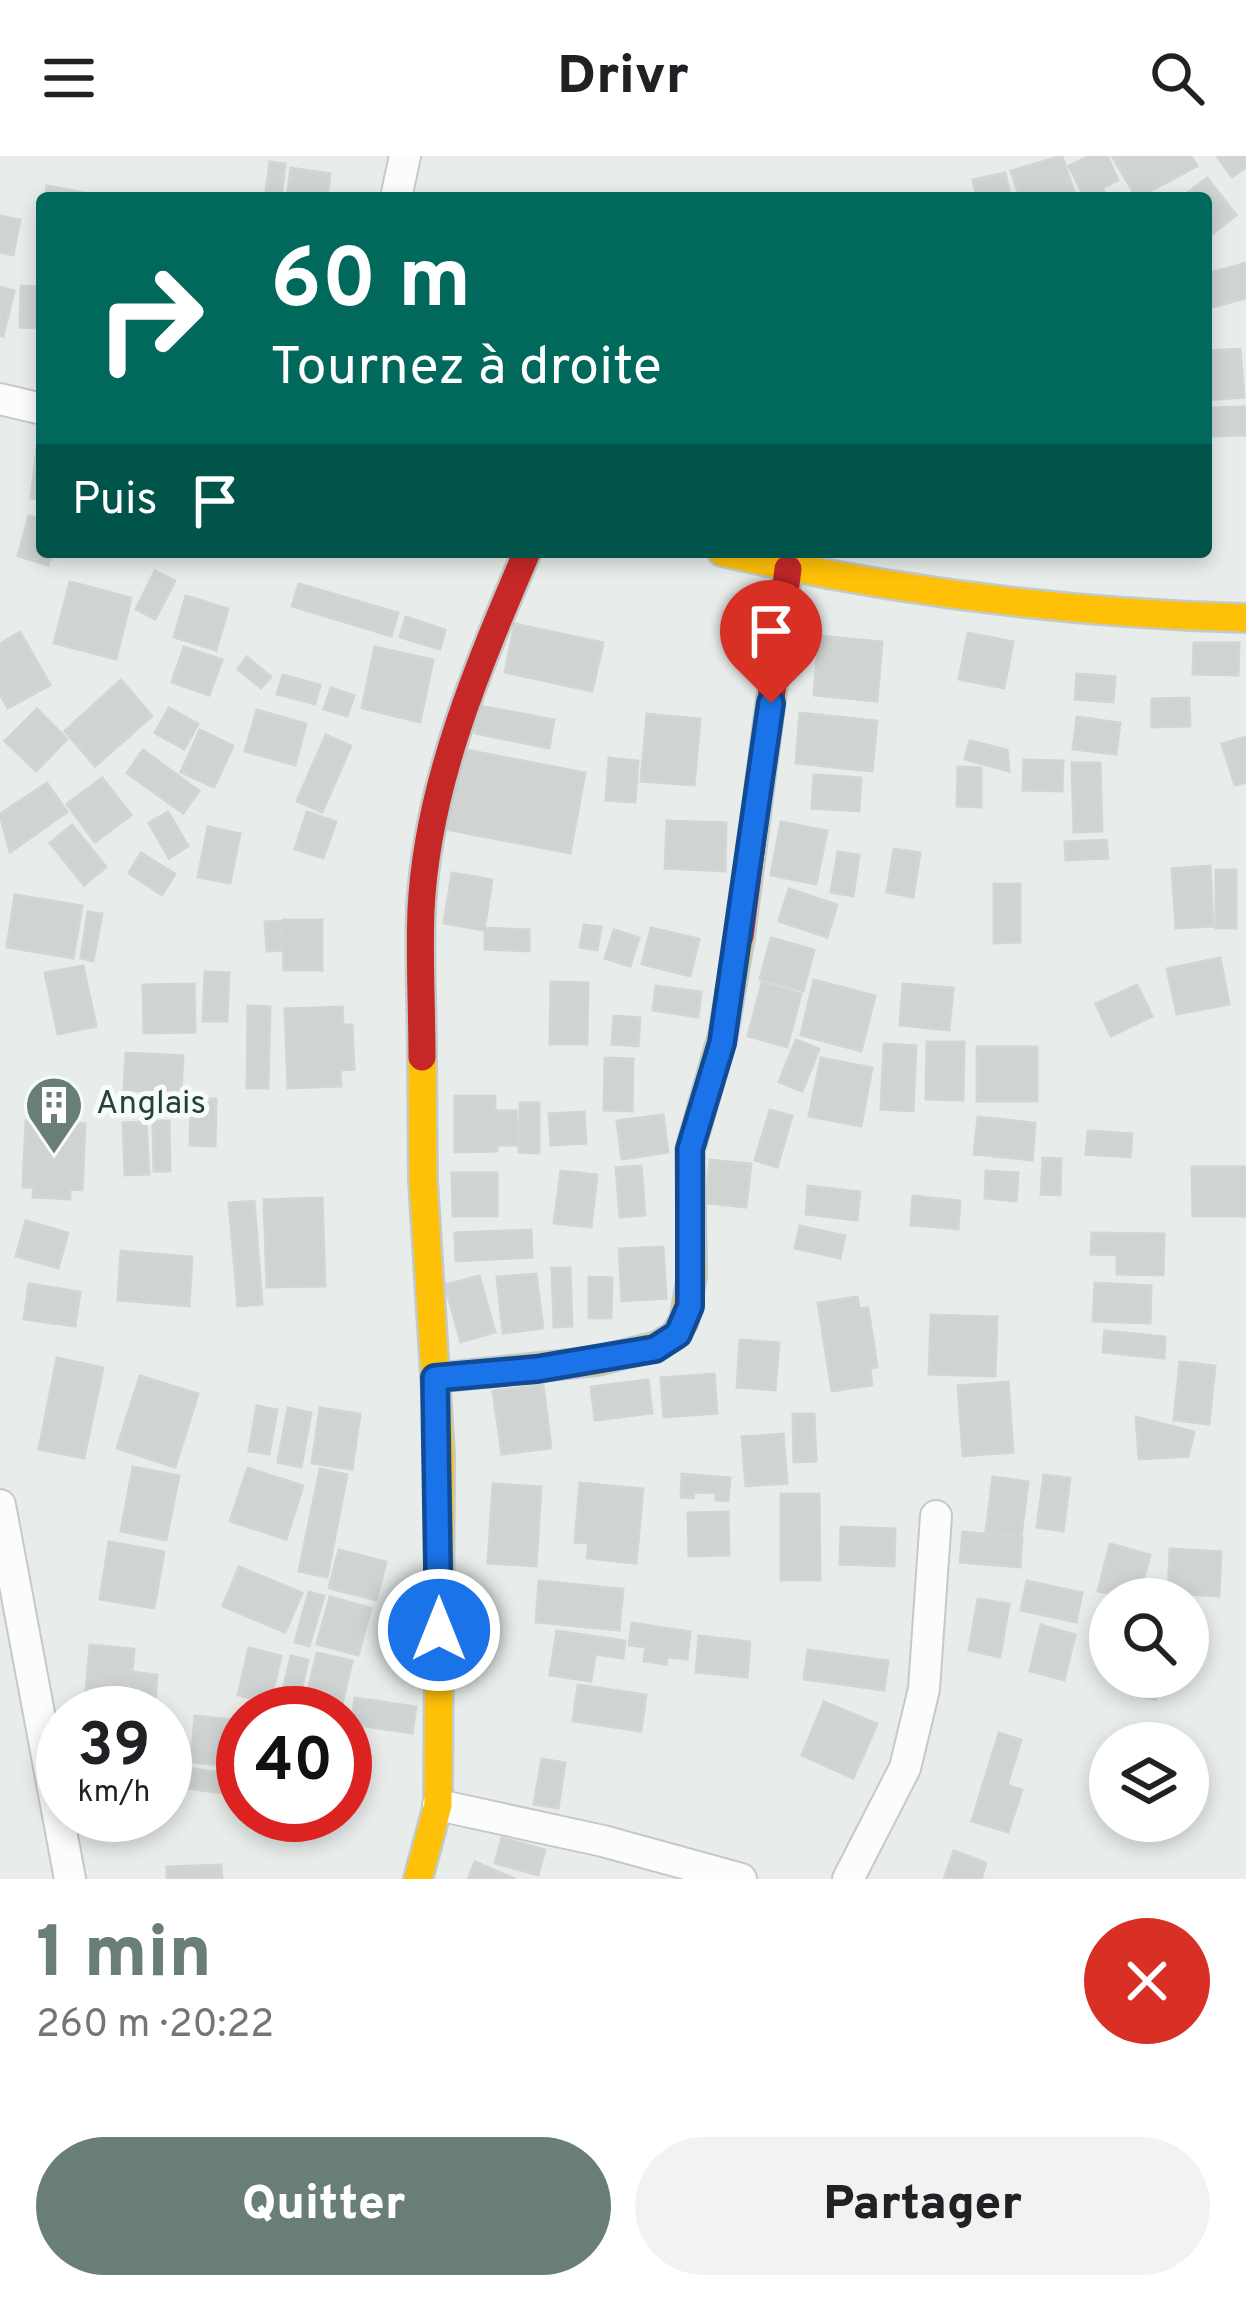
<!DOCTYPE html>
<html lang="fr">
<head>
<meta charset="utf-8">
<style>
  body { margin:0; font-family:Overpass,sans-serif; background:#f2f2f2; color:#202124; height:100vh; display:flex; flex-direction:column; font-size:45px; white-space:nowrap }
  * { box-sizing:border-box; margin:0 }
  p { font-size:39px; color:#757577 }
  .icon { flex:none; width:66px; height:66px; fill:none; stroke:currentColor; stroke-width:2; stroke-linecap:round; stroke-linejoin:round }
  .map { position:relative; height:1723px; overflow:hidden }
  .panel { display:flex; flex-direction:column; background:#fff; flex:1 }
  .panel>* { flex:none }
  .guide { position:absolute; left:36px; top:36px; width:1176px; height:366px; border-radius:12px; box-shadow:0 6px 18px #0003; background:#00695c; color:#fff; overflow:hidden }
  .controls { position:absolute; left:1089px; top:1422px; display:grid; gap:24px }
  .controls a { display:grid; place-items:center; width:120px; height:120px; border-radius:50%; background:#fff; box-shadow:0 6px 18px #0003; font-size:60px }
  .speed { position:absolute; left:36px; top:1530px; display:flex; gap:24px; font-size:60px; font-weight:700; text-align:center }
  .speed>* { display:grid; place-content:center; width:156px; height:156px; border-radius:50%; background:#fff; box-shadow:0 6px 18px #0003; line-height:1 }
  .speed small { font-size:30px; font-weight:400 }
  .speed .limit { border:18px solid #d22; background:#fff; color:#111 }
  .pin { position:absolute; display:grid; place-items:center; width:102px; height:102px; color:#fff; margin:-123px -51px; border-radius:50% 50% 50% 0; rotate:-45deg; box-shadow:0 0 12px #0007 }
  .pin .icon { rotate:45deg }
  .me { position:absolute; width:132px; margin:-66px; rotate:0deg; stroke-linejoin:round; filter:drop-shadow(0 0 9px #0008) }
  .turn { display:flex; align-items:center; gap:42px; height:252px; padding:0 36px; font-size:54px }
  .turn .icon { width:156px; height:156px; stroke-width:2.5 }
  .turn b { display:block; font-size:84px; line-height:102px }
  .then { display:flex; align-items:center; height:114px; padding:0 36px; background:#0003; gap:24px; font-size:45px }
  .round { display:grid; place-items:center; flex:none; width:126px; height:126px; border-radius:63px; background:#f2f2f2 }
  .overview { display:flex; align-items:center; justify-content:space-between; height:204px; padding:0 36px }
  h1 { font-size:72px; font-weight:800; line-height:90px; color:#697e78 }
  .cta { display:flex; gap:24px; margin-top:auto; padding:24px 36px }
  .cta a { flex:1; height:138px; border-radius:72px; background:#697e78; color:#fff; font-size:48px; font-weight:800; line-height:138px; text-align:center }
  .cta a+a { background:#f2f2f2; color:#202124 }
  header { display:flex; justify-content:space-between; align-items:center; height:156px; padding:0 36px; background:#fff; font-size:54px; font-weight:800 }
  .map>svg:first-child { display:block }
  .building { fill:#cfd4d2; stroke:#d1d6d4; stroke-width:3 }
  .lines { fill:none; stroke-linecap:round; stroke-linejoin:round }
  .street-casing { stroke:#c5cac8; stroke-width:34 }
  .slow-casing { stroke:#c3cbc8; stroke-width:32 }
  .jam-casing { stroke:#c3cbc8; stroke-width:32 }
  .street { stroke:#fcfcfc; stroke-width:30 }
  .slow { stroke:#ffc107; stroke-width:27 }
  .jam { stroke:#c62828; stroke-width:27 }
  .route-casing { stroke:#114b97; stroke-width:30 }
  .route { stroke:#1a73e8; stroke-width:21 }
  .labels { text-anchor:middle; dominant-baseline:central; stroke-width:10; stroke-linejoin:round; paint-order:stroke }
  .poi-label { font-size:33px; fill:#24423a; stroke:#f7fbf9; text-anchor:start }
</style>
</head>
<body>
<header><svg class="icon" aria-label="menu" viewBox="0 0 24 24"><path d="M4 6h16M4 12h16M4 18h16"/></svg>Drivr<svg class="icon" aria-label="search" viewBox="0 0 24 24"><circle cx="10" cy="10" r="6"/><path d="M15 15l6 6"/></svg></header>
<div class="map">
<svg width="1246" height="1723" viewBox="0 0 1246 1723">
  <rect width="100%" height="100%" fill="#e8edeb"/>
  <!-- building -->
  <path class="building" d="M1062 0 1076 42H1020L1011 15Z
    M1090 0H1107L1118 24 1102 32 1107 42H1085L1069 10Z
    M1112 0H1191L1197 10 1137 42Z
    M1217 0H1246V11L1232 21Z
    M270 6 285 8 281 42H265Z
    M291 12 330 18 327 42H287Z
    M1005 17 1011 42H977L973 24Z
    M1207 22 1236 59 1206 83V42H1181Z
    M47 30 95 39 94 42H45Z
    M0 60 20 64 13 99 0 96Z
    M1246 107V142L1208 152 1206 118Z
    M21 130 42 131V172L20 171Z
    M0 131 14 135 3 180 0 179Z
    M1240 193 1244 241 1206 244V195Z
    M1246 251V279L1212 280 1210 252Z
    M38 286 42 287V343L31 342Z
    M29 360 42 363V396H52L48 409 18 400Z
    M155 415 175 425 155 463 136 453Z
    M70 426 131 442 116 503 54 487Z
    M299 428 398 457 391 480 292 450Z
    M186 440 228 453 216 494 174 481Z
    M406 461 445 474 440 493 400 481Z
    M515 468 603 487 592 535 505 516Z
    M20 476 50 529 8 552 0 538V488Z
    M968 477 1013 486 1004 532 959 523Z
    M819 480 882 486 877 545 814 539Z
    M1194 487H1239L1238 519 1193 518Z
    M184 491 222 504 209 539 172 526Z
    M375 491 433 504 420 566 362 552Z
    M247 501 271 521 261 532 238 513Z
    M1077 518 1115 521 1113 546 1075 543Z
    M283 519 320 529 315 548 277 538Z
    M121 524 152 560 95 610 65 575Z
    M331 532 354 540 347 560 324 553Z
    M1189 542 1190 570 1152 571V543Z
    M480 550 554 564 549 592 475 577Z
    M169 552 198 568 184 593 155 577Z
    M37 553 67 583 36 615 5 585Z
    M257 554 306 568 295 609 245 595Z
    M800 557 877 565 872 615 796 607Z
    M647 558 700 563 694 629 641 625Z
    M1077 561 1120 567 1116 598 1073 593Z
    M200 574 233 590 214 631 181 616Z
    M326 579 351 590 322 656 297 645Z
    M1246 581V626L1235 629 1222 588Z
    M970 585 1007 594 1009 615 965 603Z
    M461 593 585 617 570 697 446 673Z
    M143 594 199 635 183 657 127 617Z
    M609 602 638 605 635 646 606 644Z
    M1024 604 1063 605 1062 635 1023 634Z
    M1072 607H1100L1102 675 1074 676Z
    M958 611 981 612V651L957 650Z
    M814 619 861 622 859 655 812 652Z
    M102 622 131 659 95 686 67 648Z
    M47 627 67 656 10 696 0 658Z
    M168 656 188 690 169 702 149 667Z
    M307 656 336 666 323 702 295 693Z
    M667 665 726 667 725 715 665 712Z
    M781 666 827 675 816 728 771 719Z
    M72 669 106 711 84 729 50 687Z
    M208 671 240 678 230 727 198 721Z
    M1106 684 1108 702 1066 704 1065 686Z
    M894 693 920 697 913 741 887 736Z
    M838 696 859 699 853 740 831 736Z
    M141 697 175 718 162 739 129 717Z
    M1210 710 1213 770 1176 772 1172 713Z
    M1216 714H1236V772H1216Z
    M452 717 492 724 484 774 444 767Z
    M994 728H1020V786L994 787Z
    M789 733 837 749 827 781 779 765Z
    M15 739 82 750 73 802 7 791Z
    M88 756 102 758 93 805 81 802Z
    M283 764H322V814H284Z
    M281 765 283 794 267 795 265 766Z
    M584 769 601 771 597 794 580 791Z
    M485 772 529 774V795L485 793Z
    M651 772 699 783 690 820 642 808Z
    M614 774 639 782 630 810 605 802Z
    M771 782 814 794 803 835 760 823Z
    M1220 802 1229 848 1177 858 1167 813Z
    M83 810 96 870 58 878 45 817Z
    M205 816 229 817 227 865H203Z
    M814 824 875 840 861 895 801 879Z
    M551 826 588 827 587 888H550Z
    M762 827 801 838 787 891 748 880Z
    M194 828 195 876 144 877 143 829Z
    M903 828 953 832 949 874 900 869Z
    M1137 829 1152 860 1111 880 1096 848Z
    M656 830 701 836 698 861 653 854Z
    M248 850 270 851 268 932H247Z
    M342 851 343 869H352L354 913 340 914 341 930 288 932 285 853Z
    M614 860 640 862 638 890 612 888Z
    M796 884 819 893 802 935 779 926Z
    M927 886H964L963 944 926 943Z
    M884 888 916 890 913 955 881 953Z
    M977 891H1037V945H977Z
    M126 897 183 900 181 937 124 934Z
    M605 902 633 903 632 955 604 954Z
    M821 902 872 912 861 970 809 960Z
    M455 940H495V955H516L517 989H497V995L455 996Z
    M117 942 181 943V959L117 958Z
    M191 943H216L215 990 190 989Z
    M520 947H539V997L519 996Z
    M770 954 792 960 777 1011 755 1004Z
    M584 956 586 987 551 989 549 958Z
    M663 959 668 996 622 1003 617 965Z
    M978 961 1035 967 1032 1004 974 998Z
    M26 965 85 968 82 1034 70 1033V1043L33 1041 34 1031H23Z
    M153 965H169L170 1015H154Z
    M146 966 149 1018 125 1019 123 967Z
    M1088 975 1132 978 1130 1001 1086 998Z
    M1043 1002 1061 1003 1060 1039 1041 1038Z
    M710 1004 751 1008 746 1051 706 1047Z
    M641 1010 645 1059 620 1061 616 1012Z
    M1192 1011H1246V1060H1193Z
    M561 1015 597 1019 591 1071 554 1067Z
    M986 1015 1018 1017 1016 1045 985 1042Z
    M452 1017H497V1060H453Z
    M808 1030 860 1036 857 1064 806 1058Z
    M913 1040 960 1045 958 1073 911 1069Z
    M322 1042 325 1130 267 1131 264 1044Z
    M254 1045 262 1148 238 1150 229 1047Z
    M26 1065 68 1077 58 1112 16 1100Z
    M800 1070 845 1080 840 1102 795 1092Z
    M531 1074 532 1101 456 1105 455 1077Z
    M1092 1077 1164 1078 1163 1119 1117 1118V1099L1091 1098Z
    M663 1091 666 1142 622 1145 619 1093Z
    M121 1095 192 1101 189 1150 118 1144Z
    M552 1112H570L572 1170 554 1171Z
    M536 1118 543 1172 503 1177 497 1121Z
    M479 1120 495 1176 461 1186 445 1129Z
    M589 1121 612 1122 611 1162H589Z
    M1095 1127 1151 1130 1150 1167 1093 1165Z
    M29 1128 80 1136 75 1170 24 1163Z
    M857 1141 859 1153 868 1152 877 1211 870 1212 872 1229 832 1235 818 1147Z
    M931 1159 997 1161 995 1220 929 1218Z
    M1105 1175 1165 1181 1164 1202 1103 1196Z
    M740 1184 779 1187 775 1234 737 1231Z
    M57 1202 103 1212 84 1302 39 1293Z
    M1180 1206 1215 1210 1209 1268 1174 1264Z
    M714 1218 717 1257 664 1261 661 1222Z
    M140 1220 198 1238 175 1311 117 1292Z
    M648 1224 652 1257 595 1264 591 1231Z
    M1008 1226 1013 1296 963 1300 958 1230Z
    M543 1229 551 1292 502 1298 493 1235Z
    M257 1250 277 1254 269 1298 249 1295Z
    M288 1252 311 1257 301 1311 278 1306Z
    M320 1252 360 1258 352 1313 312 1307Z
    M793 1258H814L816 1305 794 1306Z
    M1136 1261 1194 1276 1188 1300 1139 1303Z
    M783 1278 787 1327 746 1330 742 1281Z
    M133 1311 179 1320 166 1384 121 1375Z
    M248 1312 303 1330 286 1383 230 1365Z
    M320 1313 347 1319 327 1421 299 1415Z
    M682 1318 730 1322 728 1345 716 1344V1337L694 1336 693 1342 681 1341Z
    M1044 1319 1070 1322 1063 1375 1037 1371Z
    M993 1321 1028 1326 1021 1380 986 1375Z
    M580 1327 643 1333 636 1407 587 1402 589 1387 575 1386Z
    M493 1328 541 1331 536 1410 488 1407Z
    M781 1338H819L820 1424H781Z
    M728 1356 729 1399 689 1400 688 1357Z
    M841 1371 895 1373 894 1410 840 1408Z
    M963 1376 1022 1382 1020 1411 960 1406Z
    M109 1386 164 1396 154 1452 100 1443Z
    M1110 1388 1150 1399 1138 1443 1098 1435Z
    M1170 1393 1221 1396 1219 1440 1168 1437Z
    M339 1394 386 1406 376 1444 329 1432Z
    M239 1411 302 1437 285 1476 223 1450Z
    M539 1425 623 1433 619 1474 536 1466Z
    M1027 1425 1082 1437 1076 1466 1021 1454Z
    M309 1436 324 1440 309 1490 295 1486Z
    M330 1441 371 1452 358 1499 317 1488Z
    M978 1443 1009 1448 1000 1501 969 1494Z
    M1188 1458 1202 1460 1196 1496 1188 1495Z
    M632 1467 690 1476 687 1503 667 1501 666 1508 644 1505 646 1491 629 1489Z
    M1041 1469 1075 1479 1064 1524 1030 1515Z
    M557 1475 625 1485 623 1502 595 1498 591 1525 550 1519Z
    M699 1480 750 1486 747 1521 696 1516Z
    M90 1489 134 1493 132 1516 157 1519 154 1557H84Z
    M249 1492 281 1500 270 1547 238 1539Z
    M808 1494 888 1505 884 1534 804 1523Z
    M317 1497 352 1505 340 1557 303 1556Z
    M291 1500 308 1504 297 1552 280 1548Z
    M1141 1521H1159L1156 1543 1138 1540Z
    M578 1529 646 1539 641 1575 573 1565Z
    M355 1542 416 1551 412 1577 352 1568Z
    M824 1546 877 1568 853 1622 802 1599Z
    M195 1560 243 1565V1611L191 1606Z
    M999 1577 1021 1584 1007 1629 1022 1634 1008 1676 972 1665Z
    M542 1603 565 1607 558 1652 534 1648Z
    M180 1611 241 1620 239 1639 178 1631Z
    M502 1682 545 1694 538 1719 495 1707Z
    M954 1695 986 1707 981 1723H944Z
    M475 1706 515 1723H468Z
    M221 1709 222 1723H167V1711Z"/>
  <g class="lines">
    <!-- street casing -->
    <g class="street-casing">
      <path id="street" d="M396 42 405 0
        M0 243 42 253
        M0 1349 70 1723
        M438 1649 603 1685 741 1723
        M848 1723 905 1612 924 1533 936 1360"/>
    </g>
    <!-- slow casing -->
    <g class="slow-casing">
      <path id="slow" d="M722 396C895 436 1069 457 1246 462
        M435 1222 597 1205 657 1190 674 1180 684 1165 692 1120 690 994 723 879 740 780
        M418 1723 438 1649 440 1299 423 1025 422 901"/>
    </g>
    <!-- jam casing -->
    <g class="jam-casing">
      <path id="jam" d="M740 780 788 413
        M422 901C422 852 419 803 421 754 427 629 478 510 527 396"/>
    </g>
    <!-- street -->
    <use href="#street" class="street"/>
    <!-- slow -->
    <use href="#slow" class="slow"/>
    <!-- jam -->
    <use href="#jam" class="jam"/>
  </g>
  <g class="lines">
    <!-- route casing -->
    <g class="route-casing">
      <path id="route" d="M439 1474 435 1222 537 1213 655 1193 678 1178 690 1150V993L722 887 771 547"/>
    </g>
    <!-- route -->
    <use href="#route" class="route"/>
  </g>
  <!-- icons -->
  <defs>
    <g id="building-pin" transform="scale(3)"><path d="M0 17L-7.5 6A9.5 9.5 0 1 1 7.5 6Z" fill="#697e78" stroke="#f7fbf9"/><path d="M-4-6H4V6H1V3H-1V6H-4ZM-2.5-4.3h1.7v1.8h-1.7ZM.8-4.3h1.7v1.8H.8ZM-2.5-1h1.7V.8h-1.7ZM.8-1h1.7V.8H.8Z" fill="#fff"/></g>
  </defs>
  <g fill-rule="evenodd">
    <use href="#building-pin" x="54" y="949"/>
  </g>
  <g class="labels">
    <!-- poi labels -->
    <g class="poi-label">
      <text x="96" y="949">Anglais</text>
    </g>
  </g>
</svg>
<div class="controls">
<a><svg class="icon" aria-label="search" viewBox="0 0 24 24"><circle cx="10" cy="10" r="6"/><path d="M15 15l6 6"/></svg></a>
<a><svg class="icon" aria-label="layers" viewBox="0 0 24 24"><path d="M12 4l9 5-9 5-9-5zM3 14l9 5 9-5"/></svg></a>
</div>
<div class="speed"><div>39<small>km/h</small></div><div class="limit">40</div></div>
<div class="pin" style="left:771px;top:547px;background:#d93025"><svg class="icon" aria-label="arrive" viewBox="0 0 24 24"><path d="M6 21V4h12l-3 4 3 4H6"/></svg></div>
<svg class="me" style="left:439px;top:1474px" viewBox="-20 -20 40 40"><circle r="17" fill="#1a73e8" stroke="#fff" stroke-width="3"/><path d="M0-11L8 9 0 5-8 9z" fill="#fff"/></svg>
<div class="guide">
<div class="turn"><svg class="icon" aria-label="right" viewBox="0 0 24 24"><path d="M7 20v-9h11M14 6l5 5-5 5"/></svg><div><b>60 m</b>Tournez à droite</div></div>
<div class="then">Puis<svg class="icon" aria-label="arrive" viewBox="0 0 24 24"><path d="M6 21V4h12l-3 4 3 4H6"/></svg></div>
</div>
</div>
<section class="panel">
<div class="overview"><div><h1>1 min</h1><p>260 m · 20:22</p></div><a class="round" style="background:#d93025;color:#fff"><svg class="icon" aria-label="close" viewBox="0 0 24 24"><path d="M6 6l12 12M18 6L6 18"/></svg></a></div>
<div class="cta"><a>Quitter</a><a>Partager</a></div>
</section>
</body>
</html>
